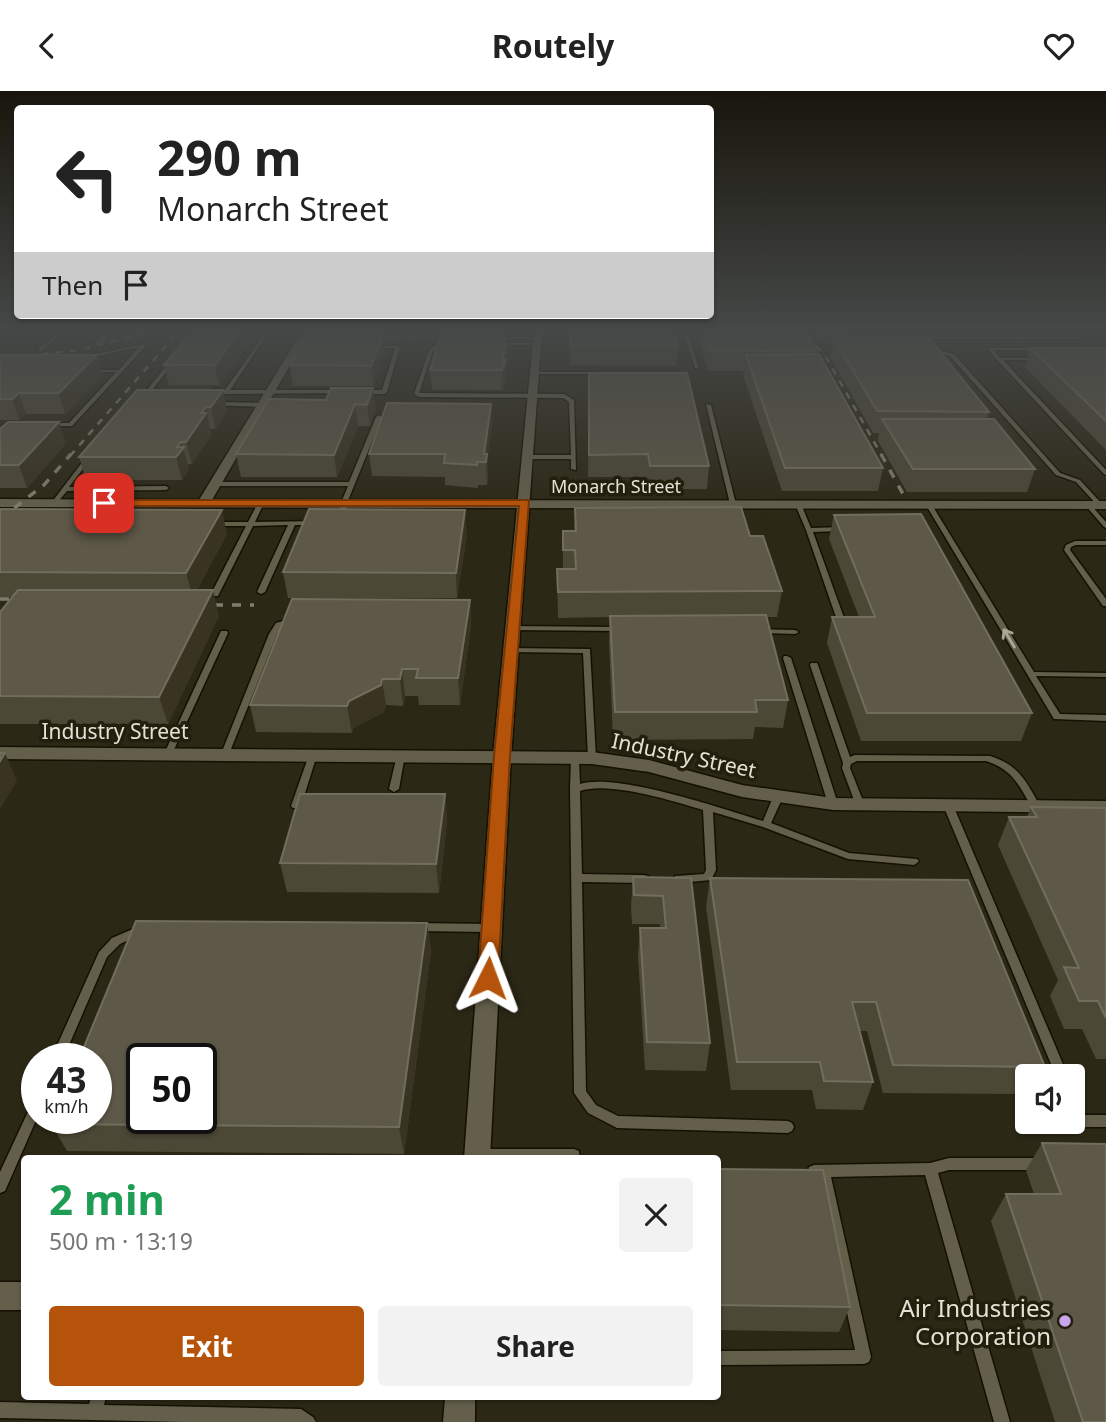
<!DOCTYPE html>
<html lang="en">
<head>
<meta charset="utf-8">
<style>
  body { margin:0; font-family:"Noto Sans",sans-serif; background:#f2f2f2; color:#222; height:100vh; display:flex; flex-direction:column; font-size:26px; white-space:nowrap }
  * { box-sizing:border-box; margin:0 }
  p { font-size:23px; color:#767676 }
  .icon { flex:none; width:38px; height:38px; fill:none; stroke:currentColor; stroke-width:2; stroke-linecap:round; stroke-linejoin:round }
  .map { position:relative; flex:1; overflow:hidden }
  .drawer { position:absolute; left:21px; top:1064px; width:700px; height:245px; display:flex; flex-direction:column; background:#fff; border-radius:7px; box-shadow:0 2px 5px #0004 }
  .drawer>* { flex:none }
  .hud { position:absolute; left:14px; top:14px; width:700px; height:214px; border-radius:7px; box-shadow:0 2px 5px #0004; background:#fff; color:#222; overflow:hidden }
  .tools { position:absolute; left:1015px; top:973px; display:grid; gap:14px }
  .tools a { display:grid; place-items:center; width:70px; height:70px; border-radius:7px; background:#fff; box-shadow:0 2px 5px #0004; font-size:35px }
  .speed { position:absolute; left:21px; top:952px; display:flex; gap:14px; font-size:35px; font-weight:700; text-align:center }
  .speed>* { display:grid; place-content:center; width:91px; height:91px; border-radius:50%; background:#fff; box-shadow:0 2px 5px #0004; line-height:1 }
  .speed small { font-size:18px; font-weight:400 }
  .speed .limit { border:4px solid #111; border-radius:10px; background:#fff; color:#111 }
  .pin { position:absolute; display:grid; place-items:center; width:60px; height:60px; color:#fff; margin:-30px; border-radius:14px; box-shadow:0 4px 10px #0006 }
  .me { position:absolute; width:77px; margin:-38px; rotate:3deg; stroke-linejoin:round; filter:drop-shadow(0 0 5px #0008) }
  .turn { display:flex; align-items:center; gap:24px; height:147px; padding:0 28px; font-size:32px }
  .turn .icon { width:91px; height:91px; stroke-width:2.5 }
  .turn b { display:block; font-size:49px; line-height:60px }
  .then { display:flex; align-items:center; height:66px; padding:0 28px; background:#0003; gap:14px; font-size:26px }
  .round { display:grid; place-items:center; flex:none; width:74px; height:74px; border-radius:7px; background:#f2f2f2 }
  .summary { display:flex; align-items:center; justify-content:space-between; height:119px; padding:0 28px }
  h1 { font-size:42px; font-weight:700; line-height:52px; color:#1e9e55 }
  .action { display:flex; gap:14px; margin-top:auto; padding:14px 28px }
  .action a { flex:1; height:80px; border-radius:7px; background:#b45309; color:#fff; font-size:28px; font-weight:700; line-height:80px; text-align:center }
  .action a+a { background:#f2f2f2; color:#222 }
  header { display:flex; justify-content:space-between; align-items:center; height:91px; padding:0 28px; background:#fff; font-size:32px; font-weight:700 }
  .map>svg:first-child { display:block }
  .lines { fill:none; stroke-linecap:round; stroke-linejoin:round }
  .service-casing { stroke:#151102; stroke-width:3 }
  .minor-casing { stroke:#151102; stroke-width:3 }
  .secondary-casing { stroke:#151102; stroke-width:3 }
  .service { fill:#635f4b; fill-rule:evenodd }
  .minor { fill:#635f4b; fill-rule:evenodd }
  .secondary { fill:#635f4b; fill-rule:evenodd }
  .rail-far1 { stroke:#807d6e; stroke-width:2.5; stroke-dasharray:7 7; stroke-linecap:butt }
  .rail { stroke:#807d6e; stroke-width:3.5; stroke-dasharray:9 9; stroke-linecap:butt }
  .wall { fill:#4c4836 }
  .shaded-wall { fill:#393422 }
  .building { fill:#5d5847; stroke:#726e5e; stroke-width:2; fill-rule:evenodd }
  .oneway { stroke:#aaa797 }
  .route { fill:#b45309; stroke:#753606; stroke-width:2 }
  .poi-dot { fill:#c9a5ee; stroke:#231f0d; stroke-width:2.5 }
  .labels { text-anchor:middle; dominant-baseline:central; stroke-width:7; stroke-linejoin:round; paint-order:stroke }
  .far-street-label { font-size:18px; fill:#e4e2d6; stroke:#231f0d }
  .street-label { font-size:21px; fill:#e4e2d6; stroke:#231f0d }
  .near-poi-label { font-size:24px; fill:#e4e2d6; stroke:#231f0d; text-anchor:end }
</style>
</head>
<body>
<header><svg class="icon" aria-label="back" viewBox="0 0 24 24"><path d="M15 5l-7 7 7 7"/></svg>Routely<svg class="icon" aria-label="heart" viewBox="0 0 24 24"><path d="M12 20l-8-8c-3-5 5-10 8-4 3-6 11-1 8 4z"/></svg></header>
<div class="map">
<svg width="1106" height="1331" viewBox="0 0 1106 1331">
  <rect width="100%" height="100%" fill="#2c2816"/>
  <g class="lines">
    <!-- service casing -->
    <g class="service-casing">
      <path id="service" d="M61 240H65L42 260H38V258Z
        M109 240H113L100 253H96V251Z
        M266 240H270L230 299H339L342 301 341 302 226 303 211 301 210 300 213 298 225 299Z
        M683 240H687L699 278 695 277Z
        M908 240H912L918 246H1082L1084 247 1082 248H917Z
        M373 245 450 246 452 247 450 248 371 247Z
        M496 246H537L539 247 537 248H494Z
        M497 252H537L539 253 537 254H495V252Z
        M144 253 146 254V255L72 335H49L48 334 51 332H69L116 281H88V279H119L139 256 88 267 86 266V265Z
        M438 253H448L450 254 441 255 433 260 419 302H420L564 303 574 309 576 379 571 378V368H528L525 366 528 364H571L569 311 563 307 419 306 414 303 429 259Z
        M373 255H398L400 256 387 301 384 303H363L360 301 363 299H382L395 257H375L373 256Z
        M928 257 954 263 1060 382 1080 389 1102 413V415H1098L1076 391 1056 384 950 265 928 259Z
        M990 257H1043V258L1041 259H994L1000 267H1039V268L1037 269H1003L1106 379V384L1104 383 997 269 988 258Z
        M170 270 174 271 153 298 159 299V301H147V299Z
        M535 281H599L601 282 599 283H533V281Z
        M215 311 262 312 265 314 262 316 213 314 212 313Z
        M706 313 711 314 736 413 735 414 730 413Z
        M379 324 382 326 347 412 344 429 339 428 341 412 348 395H215L212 393 215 391H349L376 326Z
        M89 364 92 366 69 396 166 395 169 397 166 399 67 400 56 413H52V411L87 365Z
        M261 410 264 412 255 431 315 430 318 432 315 434H295L265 501 261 503 257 501 288 434 253 435 218 505H212L211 503 246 435H213L210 433 213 431H248L258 412Z
        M798 411 801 413 811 437 843 436 846 438 843 440 813 441 847 535 846 537H840L839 535 806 439 795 413Z
        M927 413 932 414 1034 581 1106 582V586L1036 585 1060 623 1106 624V630L1054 628 926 414Z
        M1086 413H1090L1106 431V437L1104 436 1086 415Z
        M1075 450H1106V454H1076L1071 456 1070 459 1106 508V515H1103L1064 459 1066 454Z
        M294 527 298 529 297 531 282 536 277 543 229 663 228 665H222L221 663 269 543 276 532Z
        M510 535 620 536 624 538 620 540 513 539 509 537Z
        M757 538 795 539 799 541 795 543 760 542H757L756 540Z
        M221 540H227L228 542 172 663 171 665H165L164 663Z
        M509 557 590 558 596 667 595 669H589L588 667 583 562 512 561 508 559Z
        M784 565H787L791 567 838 713 836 715 833 716 828 713 783 567Z
        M811 572H817L818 574 850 666 855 664 990 665C1019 674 1026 690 1040 715L1038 717H1032C1019 694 1013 679 986 670H857L851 673 850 677 865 715 863 717H857L842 677 843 672 810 574Z
        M313 661 317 664 301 715 299 717H293L291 715 309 664Z
        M401 661 405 664 399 698 394 701 389 698 397 664Z
        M575 664 579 667 580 693C616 681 724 718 763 730L773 706 778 703 783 706 771 732 849 762 917 768 919 770 917 772 914 774 848 768 763 736 713 721 716 779 711 789 679 792 675 791 674 788 675 785 704 783 706 779 703 719C673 710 609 690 580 700L582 783 644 784 648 785 649 788 648 791 644 792 582 791 586 1000 596 1014 618 1025 788 1030 792 1032 794 1036 792 1040 788 1042 617 1037 588 1022 574 1002 570 698 571 667Z
        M948 711 953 714 1068 985H1056L943 714Z
        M416 832 490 833 494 834 495 837 494 840 490 841 416 840 412 839 411 836 412 833Z
        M140 835 144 836 145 839 144 842 120 853 107 866 63 968H51L99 861 112 847Z
        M1073 1004 1077 1005 1085 1024H1106V1036H1081L1077 1034 1073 1025Z
        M37 1009V1027L5 1100 0 1102V1081L33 1010Z
        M479 1058H574L579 1060 580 1068H474L473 1064 474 1060Z
        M949 1067H1041L1046 1069 1047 1073 1046 1077 1041 1079H949L938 1082 1010 1331H994L925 1084 831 1086 871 1266 869 1271 864 1273 718 1274V1260L855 1259 818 1086 809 1084 808 1080 809 1076 814 1074 930 1072Z
        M91 1306H106L104 1314 301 1318 313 1326 316 1331H184L0 1327V1311L89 1313Z"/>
    </g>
    <!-- minor casing -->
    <g class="minor-casing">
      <path id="minor" d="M302 240H310L212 409 1106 410V418L0 416V408L199 409Z
        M0 656 592 661 649 669 742 694 833 707 1106 710V722L833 719 742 706 649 681 592 673 0 668Z
        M0 1191H24V1219H0Z"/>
    </g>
    <!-- secondary casing -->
    <g class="secondary-casing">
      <path id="secondary" d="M534 240H542L511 665 490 1068H464L493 665Z
        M445 1306H475V1331H443Z"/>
    </g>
    <!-- service -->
    <use href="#service" class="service"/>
    <!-- minor -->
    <use href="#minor" class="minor"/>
    <!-- secondary -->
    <use href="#secondary" class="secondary"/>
    <!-- rail-far1 -->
    <path class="rail-far1" d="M807 244 826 266 882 365
      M0 268 78 259 155 240
      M70 365 179 240"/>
    <!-- rail -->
    <path class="rail" d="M881 363 903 403
      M0 428 44 394 71 363
      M0 508H32
      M196 514H254"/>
  </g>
  <!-- wall -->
  <path class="wall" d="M258 240 219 294H169L164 274Z
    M321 240H508V258L506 274V289L502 299H432L430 279 440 244H385L386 261 373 295H293L290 274 321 242Z
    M570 240 678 255 676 275 570 274Z
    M698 240H805L816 260 815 263 883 377 878 400H782L743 284 744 280H708Z
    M811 240H849L848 246 989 321 987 328 1035 378 1027 401H907L878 350 879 342H873L830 266 832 252H820Z
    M924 240H1053L1047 241H925Z
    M1057 240H1078L1066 244 1056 241Z
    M1030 257H1106V359L1025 276Z
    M0 264H97L103 284 65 323H26L19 329H0Z
    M589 282 709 375 707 398H649L647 386H588Z
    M331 297 376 318 370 335H358L337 386H241L236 363 326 309Z
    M223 299 227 320 215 338H210L211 344 192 373H188L189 378 182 389H86L79 366Z
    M491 313 492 334 487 368 488 385 487 394H478V397L445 394V386L372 385 369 363Z
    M0 338 66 352 27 397H0Z
    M575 417 750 445 782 500 777 526H766L788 609 783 637 755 636 753 648 613 649 609 551 610 526 558 527 557 478H563V440H574Z
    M0 418 227 443 197 499 219 525 168 633H0V521L12 506H0Z
    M834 424 1032 622 1021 650H861L827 552 832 526H859L829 448Z
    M467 443 457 507H288L283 481Z
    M470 509 471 535 460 614H419L418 605H405L403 615 386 614 384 621 353 637 352 642 256 641 250 614Z
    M445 703 447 731 439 802 287 801 280 772Z
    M1031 716 1106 717V968H1096L1082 938H1064L1050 905 1058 889 998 754 1009 726H1027Z
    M633 786 691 787 710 952 706 980 645 979 638 865 640 837H660V833H632L631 815Z
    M710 787 1045 976 1039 985H1027V1003L883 1002 867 940H860L873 991 863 1019 816 1018 812 999H731L706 816Z
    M427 832 431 860 404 1063 67 1060 51 1033Z
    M1042 1052 1106 1053V1331H1055L991 1130 1006 1103H1034L1026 1079Z
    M718 1078 850 1216 839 1241 718 1239Z"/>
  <!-- shaded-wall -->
  <path class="shaded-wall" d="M240 240H258L219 294 215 274Z
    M479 240H508V258L506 274V289L502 299V279Z
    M1067 240H1078L1066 244Z
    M384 242 386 261 373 295 371 275Z
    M97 264 103 284 65 323 59 302Z
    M373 297 376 318 370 335 367 314Z
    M223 299 227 320 215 338 211 316Z
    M19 302 26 323 19 329 12 308Z
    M355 313 358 335 337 386 334 364Z
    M491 313 492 334 487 368 488 385 487 394 486 371 484 363Z
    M206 316 211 344 192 373 186 351Z
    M59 331 66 352 27 397 19 374Z
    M181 351 189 378 182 389 176 366 177 356Z
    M222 419 227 443 193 507 186 482Z
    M465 419 467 443 457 507 456 482Z
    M213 499 219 525 168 633 159 606Z
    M470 509 471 535 460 614 458 587Z
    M402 578 405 605 403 615 400 588Z
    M382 588 386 614 384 621 353 637 352 642 347 615 349 610Z
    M5 662 17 690 0 718V670Z
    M445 703 447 731 439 802 436 773Z
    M427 832 431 860 404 1063 399 1036Z"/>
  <!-- building -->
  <path class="building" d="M193 240H240L215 274H164Z
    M442 240H507L503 269H506L502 279H430Z
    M570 240H674L678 255H570Z
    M704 240H805L816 260H710Z
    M820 240H843L844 242H822Z
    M309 242H384L371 275 290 274Z
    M833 246 929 247 989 321 877 320Z
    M1030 257H1106V330Z
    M819 263 883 377H785L746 264Z
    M0 264H97L59 302H19L12 308H0Z
    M589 282H687L709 375H650L648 363 589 364Z
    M331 297H373L367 314 355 313 334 364 236 363 269 308 326 309Z
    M137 299H223L211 316H206L201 322H206L186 351H181L177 356H184L176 366H79Z
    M387 312 491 313 484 363H487L486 371H477V374L444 372 445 363H369Z
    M882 328H994L1035 378H913Z
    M8 331H59L19 374H0V338Z
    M741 416 750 445H763L782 500 558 501 557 478H576L575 459H563V440H576L575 417Z
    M0 418 222 419 186 482 0 481Z
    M309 418 465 419 456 482 283 481Z
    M921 423 1032 622H867L832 526H875L834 424Z
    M18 499H213L159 606 0 605V521Z
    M292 508 470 509 458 587H416L418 578H402L400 588H382L381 594 349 610 347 615 250 614Z
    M766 524 788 609H755L757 621H615L610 525Z
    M0 662H5L0 670Z
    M300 703H445L436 773 280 772Z
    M1031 716 1106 717V927L1098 910H1079L1064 876 1079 877 1009 726H1037Z
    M633 786 691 787 710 952 647 951 640 837H666L663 805 634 804Z
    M710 787 968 789 1045 976 893 974 876 911H852L873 991 824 990 820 971H737Z
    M136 830 427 832 399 1036 51 1033 54 1027H96V968H79ZM142 968H201V1027H142Z
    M1042 1052 1106 1053V1331H1083L1006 1103H1061Z
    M718 1078 823 1079 850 1216 718 1214Z"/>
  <!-- one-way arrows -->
  <defs><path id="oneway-shaft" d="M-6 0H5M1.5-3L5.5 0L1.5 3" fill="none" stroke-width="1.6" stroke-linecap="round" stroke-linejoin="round" transform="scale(1.75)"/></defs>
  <use class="oneway" href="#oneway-shaft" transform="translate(1009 547) rotate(-121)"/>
  <!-- sky -->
  <linearGradient id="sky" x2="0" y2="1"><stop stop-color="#18160c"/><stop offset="0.56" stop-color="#454847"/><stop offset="1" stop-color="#454847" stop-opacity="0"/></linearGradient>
  <rect width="1106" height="426" fill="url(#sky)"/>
  <!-- route -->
  <path class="route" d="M104 409H529L510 665 498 887 495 893 488 895 481 893 478 887 494 665 519 415H100V410Z"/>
  <!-- markers -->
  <circle class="poi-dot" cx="1065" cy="1230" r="7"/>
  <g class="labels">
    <!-- far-street labels -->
    <g class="far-street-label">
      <text x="616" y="395">Monarch Street</text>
    </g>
    <!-- street labels -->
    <g class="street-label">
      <text x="115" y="640">Industry Street</text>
      <text transform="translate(684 664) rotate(12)">Industry Street</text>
    </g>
    <!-- near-poi labels -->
    <g class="near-poi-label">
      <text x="1051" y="1216">Air Industries<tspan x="1051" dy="28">Corporation</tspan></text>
    </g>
  </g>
</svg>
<div class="tools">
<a><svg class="icon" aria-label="sound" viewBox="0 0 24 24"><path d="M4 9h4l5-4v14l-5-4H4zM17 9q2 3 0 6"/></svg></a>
</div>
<div class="speed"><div>43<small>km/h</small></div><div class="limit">50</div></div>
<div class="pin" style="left:104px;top:412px;background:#d93025"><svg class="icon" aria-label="arrive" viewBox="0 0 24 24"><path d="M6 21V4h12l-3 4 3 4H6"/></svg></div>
<svg class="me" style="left:488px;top:887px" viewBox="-20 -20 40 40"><path d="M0-17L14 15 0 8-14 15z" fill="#b45309" stroke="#fff" stroke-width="4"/></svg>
<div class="hud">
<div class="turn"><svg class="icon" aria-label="left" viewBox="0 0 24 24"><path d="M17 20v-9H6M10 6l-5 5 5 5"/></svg><div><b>290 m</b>Monarch Street</div></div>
<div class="then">Then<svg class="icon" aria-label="arrive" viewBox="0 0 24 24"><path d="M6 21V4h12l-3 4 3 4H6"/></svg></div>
</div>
<section class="drawer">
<div class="summary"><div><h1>2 min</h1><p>500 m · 13:19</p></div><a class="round"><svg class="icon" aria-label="close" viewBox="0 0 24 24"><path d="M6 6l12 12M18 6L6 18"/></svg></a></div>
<div class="action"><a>Exit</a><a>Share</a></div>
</section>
</div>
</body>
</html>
